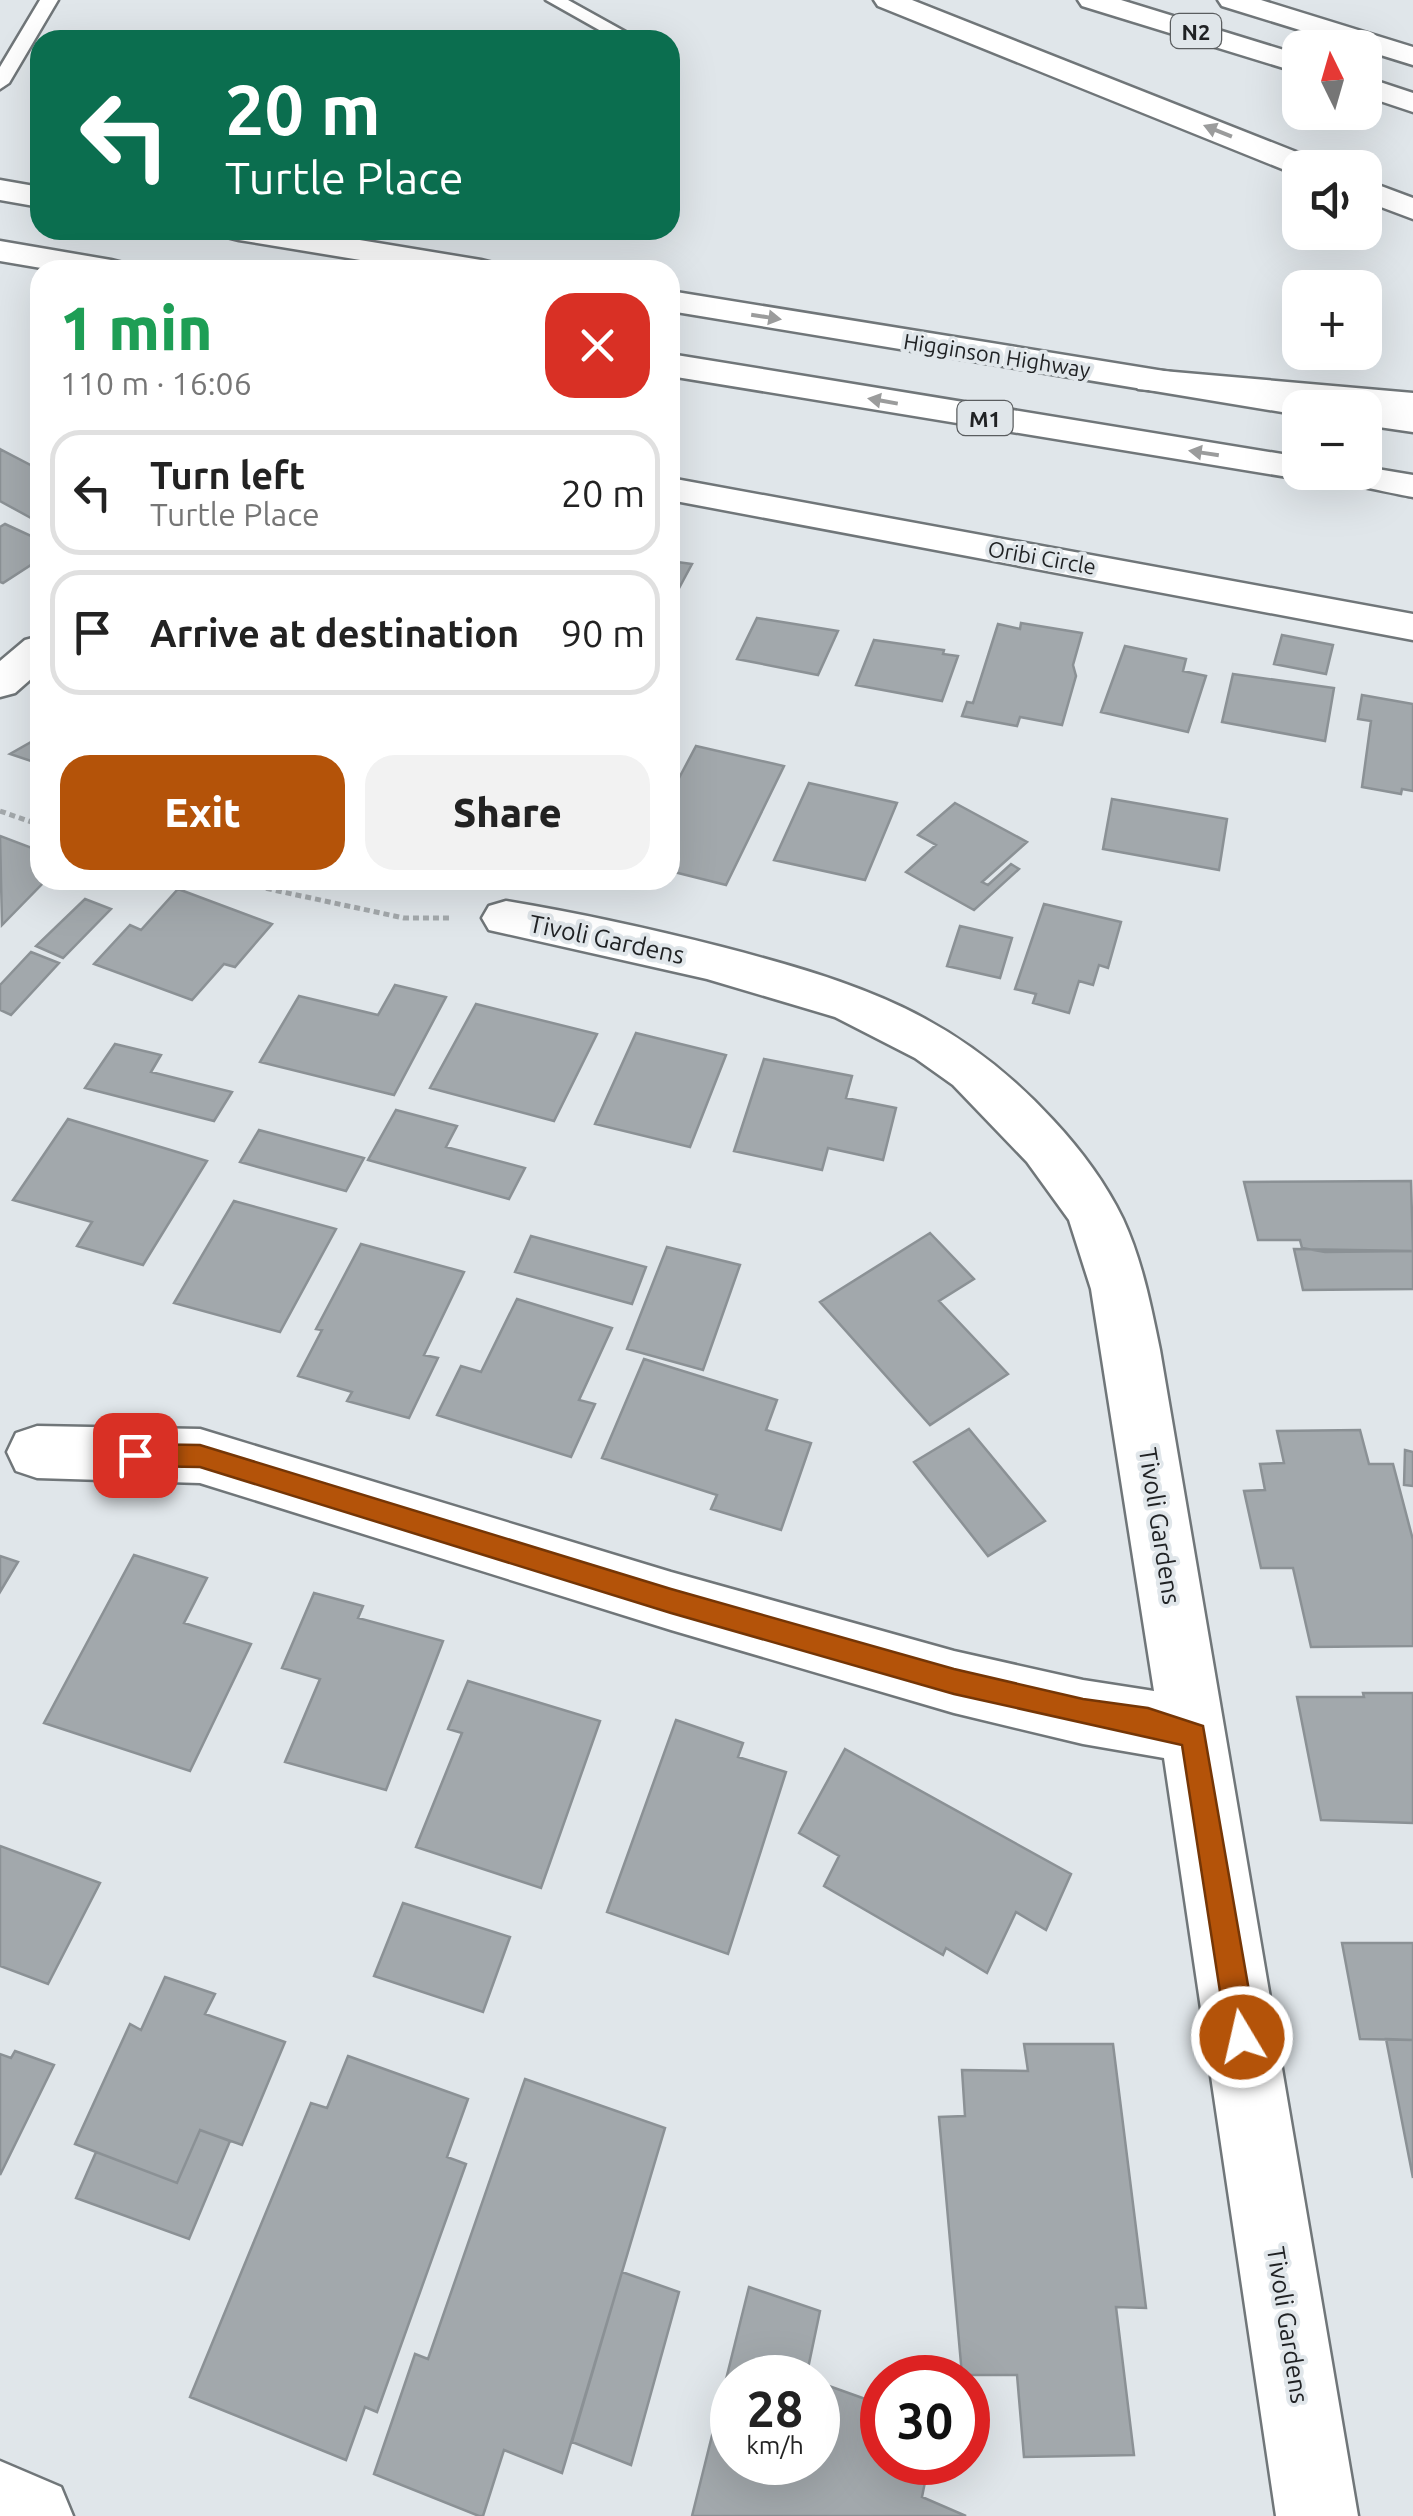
<!DOCTYPE html>
<html lang="en">
<head>
<meta charset="utf-8">
<style>
  body { margin:0; font-family:Ubuntu,sans-serif; background:#f2f2f2; color:#222; height:100vh; display:flex; flex-direction:column; font-size:38px; white-space:nowrap }
  * { box-sizing:border-box; margin:0 }
  p { font-size:32px; color:#767676 }
  .icon { flex:none; width:55px; height:55px; fill:none; stroke:currentColor; stroke-width:2; stroke-linecap:round; stroke-linejoin:round }
  .map { position:relative; flex:1; overflow:hidden }
  .drawer { position:absolute; left:30px; top:260px; width:650px; height:630px; display:flex; flex-direction:column; background:#fff; border-radius:30px; box-shadow:0 10px 40px #0002 }
  .drawer>* { flex:none }
  .guide { position:absolute; left:30px; top:30px; width:650px; height:210px; border-radius:30px; box-shadow:0 10px 40px #0002; background:#0b6e4f; color:#fff; overflow:hidden }
  .needle { width:65px; rotate:355deg }
  .buttons { position:absolute; left:1282px; top:30px; display:grid; gap:20px }
  .buttons a { display:grid; place-items:center; width:100px; height:100px; border-radius:20px; background:#fff; box-shadow:0 10px 40px #0002; font-size:50px }
  .speed { position:absolute; left:710px; top:2355px; display:flex; gap:20px; font-size:50px; font-weight:700; text-align:center }
  .speed>* { display:grid; place-content:center; width:130px; height:130px; border-radius:50%; background:#fff; box-shadow:0 10px 40px #0002; line-height:1 }
  .speed small { font-size:25px; font-weight:400 }
  .speed .limit { border:15px solid #d22; background:#fff; color:#111 }
  .pin { position:absolute; display:grid; place-items:center; width:85px; height:85px; color:#fff; margin:-42px; border-radius:20px; box-shadow:0 5px 15px #0006 }
  .me { position:absolute; width:110px; margin:-55px; rotate:351deg; stroke-linejoin:round; filter:drop-shadow(0 0 8px #0008) }
  .turn { display:flex; align-items:center; gap:35px; height:210px; padding:0 30px; font-size:45px }
  .turn .icon { width:130px; height:130px; stroke-width:2.5 }
  .turn b { display:block; font-size:70px; line-height:85px }
  .round { display:grid; place-items:center; flex:none; width:105px; height:105px; border-radius:30px; background:#f2f2f2 }
  .overview { display:flex; align-items:center; justify-content:space-between; height:170px; padding:0 30px }
  h1 { font-size:60px; font-weight:800; line-height:75px; color:#1e9e55 }
  .button { display:flex; gap:20px; margin-top:auto; padding:20px 30px }
  .button a { flex:1; height:115px; border-radius:30px; background:#b45309; color:#fff; font-size:40px; font-weight:800; line-height:115px; text-align:center }
  .button a+a { background:#f2f2f2; color:#222 }
  ul { padding:0; list-style:none }
  li { display:flex; align-items:center; gap:30px; height:125px; margin:0 20px 15px; padding:0 10px; border:5px solid #e0e0e0; border-radius:30px }
  li div { flex:1 }
  li b { display:block; font-size:38px }
  li em { font-style:normal }
  .map>svg:first-child { display:block }
  .building { fill:#a2a8ac; stroke:#8b9195; stroke-width:2.5 }
  .lines { fill:none; stroke-linecap:round; stroke-linejoin:round }
  .service-casing { stroke:#707679; stroke-width:5 }
  .minor-casing { stroke:#707679; stroke-width:5 }
  .trunk-casing { stroke:#707679; stroke-width:5 }
  .motorway-casing { stroke:#707679; stroke-width:5 }
  .path { stroke:#a4a9ac; stroke-width:5; stroke-dasharray:6 4; stroke-linecap:butt }
  .service { fill:#fff; fill-rule:evenodd }
  .minor { fill:#fff; fill-rule:evenodd }
  .trunk { fill:#fff; fill-rule:evenodd }
  .motorway { fill:#fff; fill-rule:evenodd }
  .oneway { fill:#9b9c9c }
  .route { fill:#b45309; stroke:#753606; stroke-width:2.5 }
  .labels { text-anchor:middle; dominant-baseline:central; stroke-width:8; stroke-linejoin:round; paint-order:stroke }
  .shield { fill:#e0e6ea; stroke:#5a5d5f; stroke-width:2.5 }
  .shield-label { font-size:22px; font-weight:bold; fill:#202224 }
  .far-street-label { font-size:22px; fill:#202224; stroke:#e0e6ea }
  .street-label { font-size:25px; fill:#202224; stroke:#e0e6ea }
</style>
</head>
<body>
<div class="map">
<svg width="1413" height="2516" viewBox="0 0 1413 2516">
  <rect width="100%" height="100%" fill="#e0e6ea"/>
  <!-- building -->
  <path class="building" d="M0 449 40 470V523L0 501Z
    M5 524 40 540V548L35 551 40 559 3 583 0 582V527Z
    M670 561 692 564 670 605Z
    M757 618 838 631 818 675 737 659Z
    M1021 623 1082 633 1073 665 1076 676 1062 725 1020 717 1017 726 962 716 967 702 973 703 998 624 1020 629Z
    M1282 635 1333 645 1326 674 1274 664Z
    M874 640 944 650 943 654 958 656 942 701 856 685Z
    M1125 646 1186 659 1183 671 1206 676 1188 732 1101 712Z
    M1233 674 1334 688 1325 741 1222 722Z
    M1362 695 1413 704V791L1402 789 1401 794 1362 787 1371 721 1358 719Z
    M40 737V764L10 754Z
    M696 746 784 766 726 885 670 871V795Z
    M809 783 897 803 865 880 774 860Z
    M1112 799 1227 819 1219 870 1103 849Z
    M955 803 1027 842 982 882 988 885 1011 864 1019 869 974 910 906 872 936 845 918 835Z
    M0 836 40 851V880H46L2 925Z
    M178 889 272 924 235 967 224 964 192 1000 94 964 130 925 141 930Z
    M85 899 111 909 63 958 36 946Z
    M1044 904 1121 922 1108 968 1099 965 1093 985 1079 981 1069 1013 1033 1003 1036 994 1015 989Z
    M960 926 1012 938 1000 978 947 966Z
    M31 952 59 963 11 1015 0 1010V985Z
    M395 985 446 997 394 1095 260 1062 299 996 378 1015Z
    M476 1004 597 1034 554 1121 430 1088Z
    M636 1033 726 1055 690 1147 595 1124Z
    M115 1044 161 1055 151 1072 232 1092 214 1121 85 1088Z
    M764 1059 852 1076 846 1098 896 1108 883 1160 828 1148 822 1170 734 1151Z
    M396 1110 457 1126 446 1147 525 1168 509 1199 368 1160Z
    M68 1119 207 1161 143 1265 77 1246 92 1222 13 1200Z
    M259 1130 364 1158 346 1191 240 1162Z
    M1411 1181 1413 1251 1325 1252 1302 1248 1300 1240H1258L1244 1182Z
    M234 1201 336 1229 280 1332 174 1303Z
    M930 1233 974 1279 939 1301 1008 1374 930 1425 820 1302Z
    M531 1236 646 1267 632 1304 515 1272Z
    M361 1244 464 1272 424 1355 438 1358 409 1418 347 1401 352 1392 298 1376 322 1330 316 1329Z
    M667 1247 740 1265 703 1370 627 1349Z
    M1294 1249 1413 1251V1289L1303 1290Z
    M517 1299 612 1328 579 1400 595 1404 571 1457 437 1415 461 1366 481 1372Z
    M644 1359 777 1400 766 1430 811 1443 781 1530 711 1509 717 1495 602 1458Z
    M969 1429 1045 1521 988 1556 914 1462Z
    M1360 1430 1369 1464H1393L1413 1540V1646L1311 1647 1293 1568H1261L1244 1491 1265 1490 1260 1464 1284 1463 1277 1431Z
    M1405 1450 1413 1452V1486L1404 1485Z
    M134 1555 207 1578 184 1623 251 1644 190 1771 44 1723Z
    M0 1556 18 1562 0 1592Z
    M314 1593 363 1606 358 1618 443 1641 386 1790 285 1762 320 1679 282 1668Z
    M468 1681 600 1721 541 1888 416 1847 462 1733 448 1729Z
    M1363 1693H1413V1823L1321 1820 1297 1697H1364Z
    M676 1720 743 1743 738 1757 786 1772 728 1954 607 1912Z
    M845 1749 1071 1874 1046 1930 1016 1912 987 1973 946 1948 943 1955 824 1886 839 1856 799 1833Z
    M0 1846 100 1883 48 1984 0 1966Z
    M403 1903 510 1937 483 2012 374 1976Z
    M1342 1943H1413V2040L1360 2039Z
    M165 1977 215 1994 205 2014 285 2042 242 2145 200 2130 177 2183 75 2144 130 2024 141 2030Z
    M1386 2039 1413 2040V2178Z
    M1024 2044H1113L1146 2308 1116 2307 1134 2455 1024 2457 1017 2375H962L939 2117 965 2116 962 2070 1028 2071Z
    M15 2051 54 2065 0 2175V2054L11 2058Z
    M348 2056 468 2099 447 2157 466 2164 377 2412 365 2407 346 2460 190 2397 311 2103 327 2108Z
    M525 2079 665 2128 562 2473 504 2450 483 2516H479L374 2474 415 2354 428 2359Z
    M200 2130 230 2141 189 2239 76 2198 96 2152 177 2183Z
    M622 2272 679 2292 631 2465 572 2442Z
    M749 2287 820 2311 806 2378H732V2462H818V2382L882 2405V2462H929L922 2497 966 2516H692Z"/>
  <g class="lines">
    <!-- service casing -->
    <g class="service-casing">
      <path id="service" d="M40 0H58L9 83 0 89V67Z
        M546 0H568L640 40H617Z"/>
    </g>
    <!-- minor casing -->
    <g class="minor-casing">
      <path id="minor" d="M670 478 1413 614V640L670 500Z
        M40 636V671L15 693 0 697V661L25 640Z
        M506 901C579 913 651 929 722 947 857 982 956 1014 1053 1120 1081 1150 1105 1182 1123 1219 1142 1260 1151 1306 1160 1350L1358 2516H1276L1164 1758 1083 1744 954 1713 671 1630 200 1483 37 1478 16 1471 7 1452 16 1433 37 1426 200 1429 671 1572 954 1651 1083 1680 1154 1691 1091 1289 1069 1220 1027 1162 953 1085 915 1058 835 1017 707 979 489 930 482 918 489 906Z
        M0 2461 61 2487 73 2516H0Z"/>
    </g>
    <!-- trunk casing -->
    <g class="trunk-casing">
      <path id="trunk" d="M0 180 40 187V207L0 200Z
        M223 230H299L481 260 493 263 498 270H421L239 240 227 237Z
        M0 241 111 260 123 263 128 270H53L0 261Z
        M670 291 1325 397 1338 400 1343 408H1300V415L670 311Z
        M670 354 1300 457V472H1365V467L1413 475V497C1389 493 1316 475 1300 479L670 376Z
        M1365 403 1413 410V432L1365 425V408H1351Z"/>
    </g>
    <!-- motorway casing -->
    <g class="motorway-casing">
      <path id="motorway" d="M874 0H912L1319 161 1323 168H1300V175H1297L878 6Z
        M1078 0H1121L1300 55V73L1082 6Z
        M1218 0H1261L1413 47V65L1222 6Z
        M1365 77 1413 93V112L1365 96Z
        M1365 180 1413 198V219L1365 201Z
        M1151 370 1413 393V415L1138 389 1133 381 1138 373Z"/>
    </g>
    <!-- path -->
    <path class="path" d="M0 811 40 825
      M227 880 404 918H452"/>
    <!-- service -->
    <use href="#service" class="service"/>
    <!-- minor -->
    <use href="#minor" class="minor"/>
    <!-- trunk -->
    <use href="#trunk" class="trunk"/>
    <!-- motorway -->
    <use href="#motorway" class="motorway"/>
  </g>
  <!-- one-way arrows -->
  <defs><path id="oneway-solid" d="M-6-.8H1V-3.2L6.5 0L1 3.2V.8H-6Z" transform="scale(2.5)"/></defs>
  <g class="oneway">
    <use href="#oneway-solid" transform="translate(1218 131) rotate(-158)"/>
    <use href="#oneway-solid" transform="translate(766 317) rotate(9)"/>
    <use href="#oneway-solid" transform="translate(883 401) rotate(-170)"/>
    <use href="#oneway-solid" transform="translate(1204 453) rotate(-171)"/>
  </g>
  <!-- route -->
  <path class="route" d="M135 1444 200 1445 671 1589 954 1669 1083 1699 1148 1708 1203 1726 1257 2037 1253 2047 1242 2052 1232 2047 1227 2037 1182 1745 954 1694 671 1613 200 1467 135 1466 126 1462 122 1455 126 1447Z"/>
  <g class="labels">
    <!-- shield labels -->
    <g class="shield">
      <rect x="1171" y="14" width="50" height="34" rx="8"/>
      <rect x="957.5" y="401" width="55" height="34" rx="8"/>
    </g>
    <g class="shield-label">
      <text x="1196" y="31">N2</text>
      <text x="985" y="418">M1</text>
    </g>
    <!-- far-street labels -->
    <g class="far-street-label">
      <text transform="translate(997 355) rotate(9)">Higginson Highway</text>
      <text transform="translate(1042 557) rotate(10)">Oribi Circle</text>
    </g>
    <!-- street labels -->
    <g class="street-label">
      <text transform="translate(607 939) rotate(12)">Tivoli Gardens</text>
      <text transform="translate(1160 1526) rotate(81)">Tivoli Gardens</text>
      <text transform="translate(1288 2325) rotate(81)">Tivoli Gardens</text>
    </g>
  </g>
</svg>
<div class="buttons">
<a><svg class="needle" viewBox="-14 -14 28 28"><path d="M0-13l5 13h-10z" fill="#e53935"/><path d="M0 13l5-13h-10z" fill="#767676"/></svg></a>
<a><svg class="icon" aria-label="sound" viewBox="0 0 24 24"><path d="M4 9h4l5-4v14l-5-4H4zM17 9q2 3 0 6"/></svg></a>
<a>+</a>
<a>−</a>
</div>
<div class="speed"><div>28<small>km/h</small></div><div class="limit">30</div></div>
<div class="pin" style="left:135px;top:1455px;background:#d93025"><svg class="icon" aria-label="arrive" viewBox="0 0 24 24"><path d="M6 21V4h12l-3 4 3 4H6"/></svg></div>
<svg class="me" style="left:1242px;top:2037px" viewBox="-20 -20 40 40"><circle r="17" fill="#b45309" stroke="#fff" stroke-width="3"/><path d="M0-11L8 9 0 5-8 9z" fill="#fff"/></svg>
<div class="guide">
<div class="turn"><svg class="icon" aria-label="left" viewBox="0 0 24 24"><path d="M17 20v-9H6M10 6l-5 5 5 5"/></svg><div><b>20 m</b>Turtle Place</div></div>
</div>
<section class="drawer">
<div class="overview"><div><h1>1 min</h1><p>110 m · 16:06</p></div><a class="round" style="background:#d93025;color:#fff"><svg class="icon" aria-label="close" viewBox="0 0 24 24"><path d="M6 6l12 12M18 6L6 18"/></svg></a></div>
<ul>
<li><svg class="icon" aria-label="left" viewBox="0 0 24 24"><path d="M17 20v-9H6M10 6l-5 5 5 5"/></svg><div><b>Turn left</b><p>Turtle Place</p></div><em>20 m</em></li>
<li><svg class="icon" aria-label="arrive" viewBox="0 0 24 24"><path d="M6 21V4h12l-3 4 3 4H6"/></svg><div><b>Arrive at destination</b></div><em>90 m</em></li>
</ul>
<div class="button"><a>Exit</a><a>Share</a></div>
</section>
</div>
</body>
</html>
